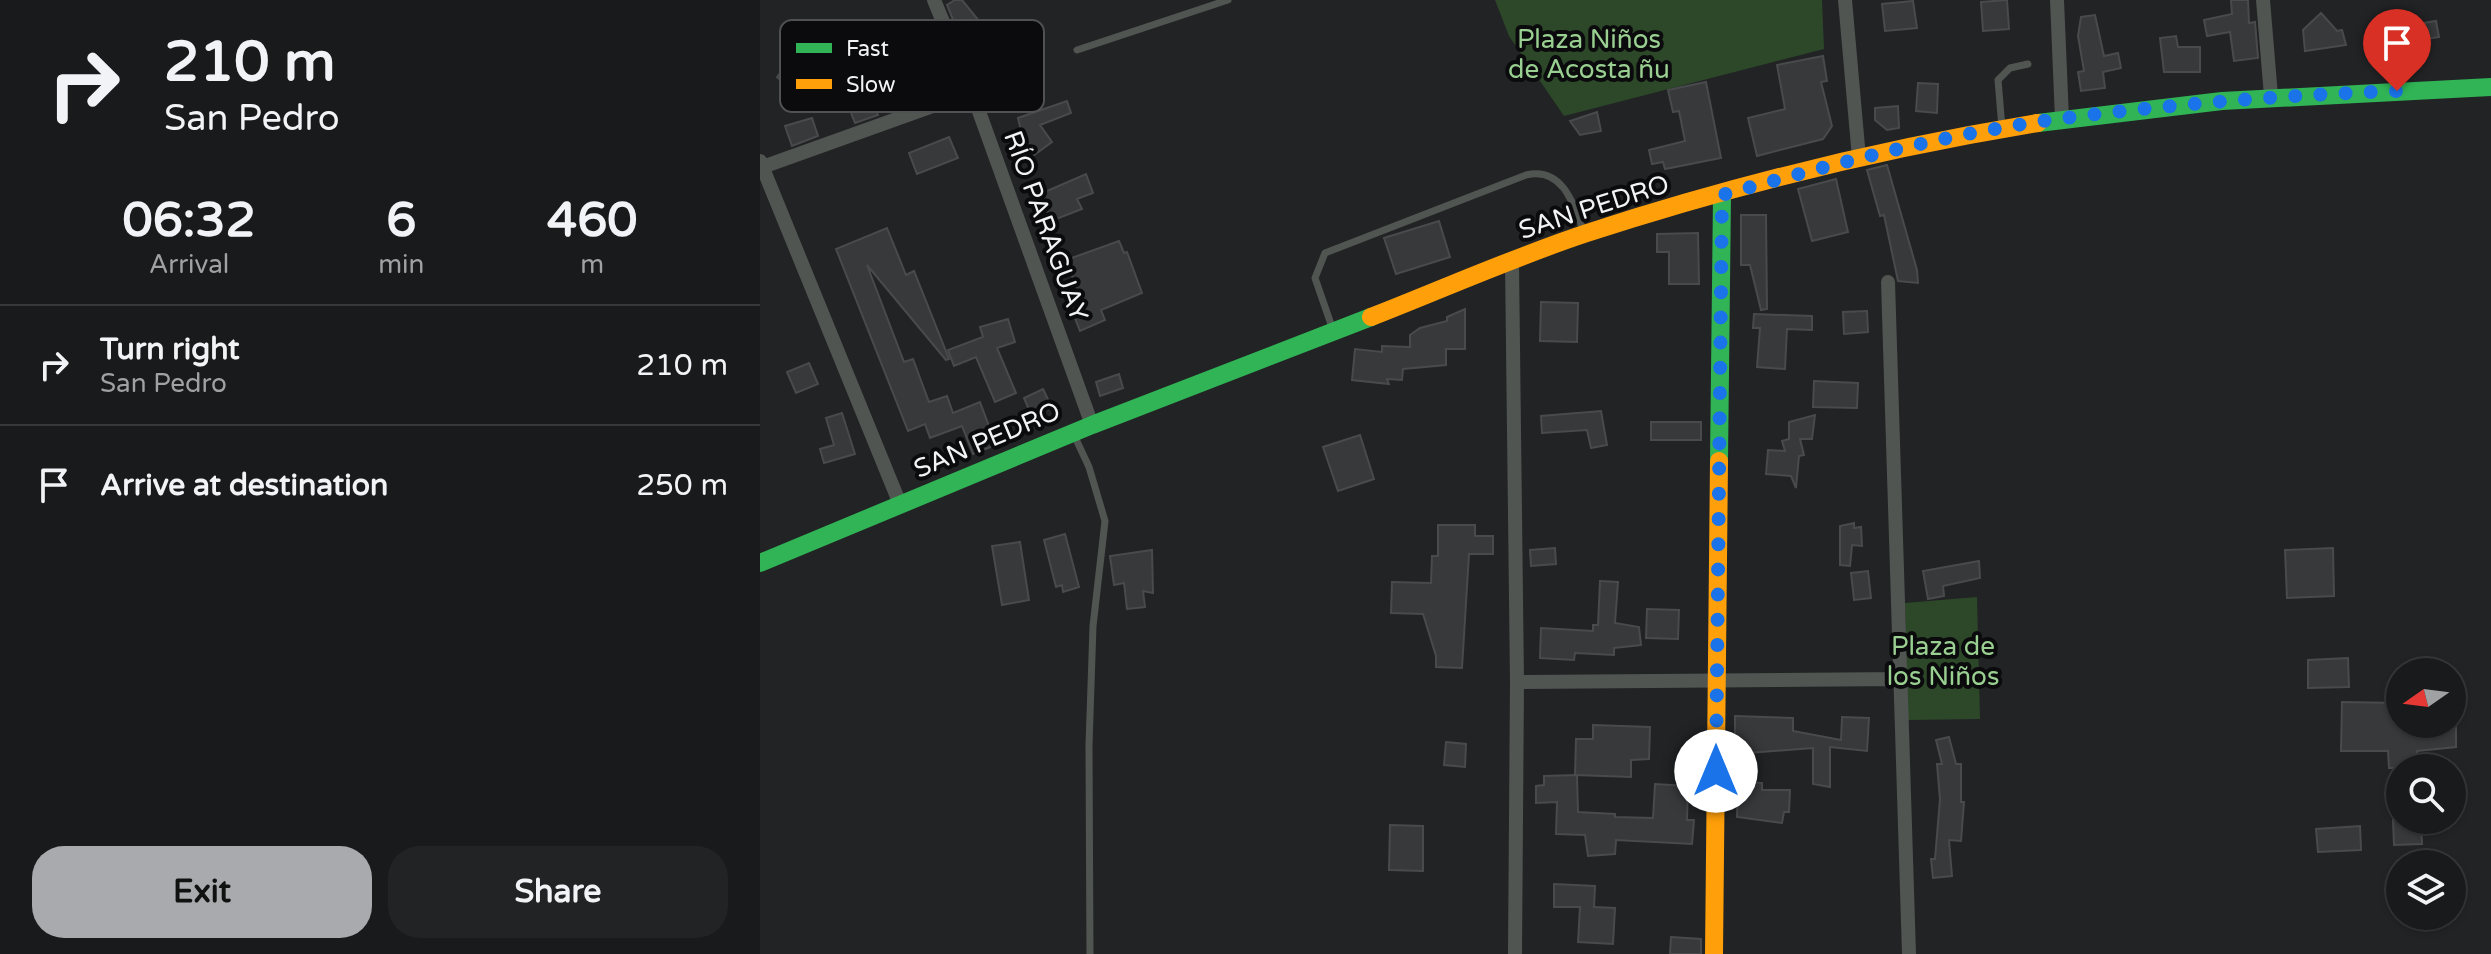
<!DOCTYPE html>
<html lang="en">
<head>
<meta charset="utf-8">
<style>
  body { margin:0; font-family:"Varela Round",sans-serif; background:#222325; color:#f1f3f6; height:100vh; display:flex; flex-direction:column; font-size:30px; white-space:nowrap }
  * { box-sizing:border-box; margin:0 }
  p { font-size:26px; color:#9fa1a3 }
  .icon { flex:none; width:44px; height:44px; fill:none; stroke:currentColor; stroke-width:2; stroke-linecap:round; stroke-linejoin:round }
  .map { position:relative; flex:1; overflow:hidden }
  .panel { display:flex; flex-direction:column; background:#191a1c; width:760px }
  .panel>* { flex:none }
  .hud { background:#191a1c; color:#f1f3f6; overflow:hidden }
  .needle { width:52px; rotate:256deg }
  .tools { position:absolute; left:1626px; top:658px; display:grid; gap:16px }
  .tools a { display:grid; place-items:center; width:80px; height:80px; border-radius:50%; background:#191a1c; box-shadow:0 2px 6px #0004,0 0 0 2px #37383b; font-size:40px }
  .pin { position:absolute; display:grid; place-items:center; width:68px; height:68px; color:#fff; margin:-82px -34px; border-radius:50% 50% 50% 0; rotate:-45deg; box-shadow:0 0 8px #0007 }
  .pin .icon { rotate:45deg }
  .me { position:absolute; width:88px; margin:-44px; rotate:0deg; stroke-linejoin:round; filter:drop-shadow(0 0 6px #0008) }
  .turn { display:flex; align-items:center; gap:28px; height:168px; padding:0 32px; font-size:36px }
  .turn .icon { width:104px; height:104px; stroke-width:2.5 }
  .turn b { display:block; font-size:56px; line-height:68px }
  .eta { display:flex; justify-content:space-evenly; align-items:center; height:136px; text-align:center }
  .eta b { font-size:48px; font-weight:800; line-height:56px }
  .cta { display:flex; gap:16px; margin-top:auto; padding:16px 32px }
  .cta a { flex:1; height:92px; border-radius:32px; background:#a8aaad; color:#111; font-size:32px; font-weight:800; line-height:92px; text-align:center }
  .cta a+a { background:#222325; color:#f1f3f6 }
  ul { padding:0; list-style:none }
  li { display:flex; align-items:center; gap:24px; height:120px; padding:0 32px; border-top:2px solid #37383b }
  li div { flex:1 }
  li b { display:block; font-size:30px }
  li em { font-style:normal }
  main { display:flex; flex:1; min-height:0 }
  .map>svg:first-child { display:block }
  .green { fill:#2d4829 }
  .building { fill:#37393b; stroke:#494a4c; stroke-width:2 }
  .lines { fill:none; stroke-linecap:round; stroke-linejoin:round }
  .lane { stroke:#515551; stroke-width:7 }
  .street { stroke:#515551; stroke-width:14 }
  .fast { stroke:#30b455; stroke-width:18 }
  .slow { stroke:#ff9f0a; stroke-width:18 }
  .route { stroke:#1a73e8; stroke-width:14; stroke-dasharray:0 25.2 }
  .labels { text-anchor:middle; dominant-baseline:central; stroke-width:8; stroke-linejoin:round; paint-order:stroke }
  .park-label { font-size:26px; fill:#99cf90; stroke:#0b0b0d }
  .street-label { font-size:26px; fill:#f1f3f6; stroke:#0b0b0d }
  .key { fill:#0b0b0d; stroke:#505153; stroke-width:2 }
  .key-label { font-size:22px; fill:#f1f3f6 }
</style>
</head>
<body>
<main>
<section class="panel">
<div class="hud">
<div class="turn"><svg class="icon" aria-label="right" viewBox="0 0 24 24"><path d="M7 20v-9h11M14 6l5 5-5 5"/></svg><div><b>210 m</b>San Pedro</div></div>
</div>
<div class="eta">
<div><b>06:32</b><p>Arrival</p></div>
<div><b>6</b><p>min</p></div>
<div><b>460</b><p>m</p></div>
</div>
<ul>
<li><svg class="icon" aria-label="right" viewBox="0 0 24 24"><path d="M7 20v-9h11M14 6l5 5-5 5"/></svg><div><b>Turn right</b><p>San Pedro</p></div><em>210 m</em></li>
<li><svg class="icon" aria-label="arrive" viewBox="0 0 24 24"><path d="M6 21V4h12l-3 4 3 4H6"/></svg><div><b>Arrive at destination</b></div><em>250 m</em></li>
</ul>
<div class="cta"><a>Exit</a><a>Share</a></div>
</section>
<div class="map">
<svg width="1731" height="954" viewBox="0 0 1731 954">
  <rect width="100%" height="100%" fill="#212325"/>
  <!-- green -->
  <path class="green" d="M735 0H1062L1064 49 804 116 749 36Z
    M1217 597 1220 719 1148 720 1145 603Z"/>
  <!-- building -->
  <path class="building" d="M195 0H202L224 27 244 73 223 80 212 51 200 37 187 5Z
    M1247 0 1249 29 1223 31 1221 2Z
    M1471 0H1488L1489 23 1495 22 1498 58 1474 61 1470 32 1447 36 1444 20 1472 14Z
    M1153 1 1157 28 1125 31 1122 4Z
    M1561 13 1577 31 1582 30 1586 45 1545 51 1543 30Z
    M1335 15 1344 56 1358 53 1361 68 1343 72 1345 88 1321 91 1318 72 1324 71 1318 36 1321 17Z
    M1676 21 1679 37 1623 46V52L1608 53 1606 37 1617 36 1621 30Z
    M50 35 69 49 35 92 17 77Z
    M1416 36 1418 47H1440V72H1404L1400 38Z
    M1063 56 1067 81 1061 82 1072 126 1063 139 997 156 988 118 1025 109 1017 65Z
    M946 82 961 158 905 169 903 162 892 164 889 150 925 141 919 111 913 112 908 90Z
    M1158 83 1178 84 1177 113 1156 111Z
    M107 88 118 115 95 123 85 97Z
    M307 101 311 113 280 125 292 142 274 155 263 139 258 118Z
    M1138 106 1139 128 1127 130 1115 120V108Z
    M837 112 841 131 820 135 810 121Z
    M52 118 58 136 32 146 25 126Z
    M189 137 198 158 157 174 149 153Z
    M1127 165 1157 270 1158 283 1138 281 1124 215 1120 216 1107 170Z
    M326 174 333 193 317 199 322 209 291 221 280 194Z
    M1076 179 1088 232 1052 241 1038 189Z
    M981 215H1006L1007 309 1001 310 990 265H981Z
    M679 221 690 257 636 274 624 238Z
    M127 228 146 275 154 271 189 359 186 360 107 265 144 362 153 359 169 402 187 396 193 413 220 402 236 445 213 454 202 426 170 438 165 424 148 431 76 249Z
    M938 233 939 284H909V252H897V234Z
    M359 241 364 253 367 252 382 293 341 310 345 320 320 331 306 295 318 291 306 260Z
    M781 302 818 303 817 342 780 341Z
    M705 309V349H686V365L643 369 642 380 627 379 629 384 592 380 595 349 622 352V346L650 347V335L660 328 687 321V317Z
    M1107 311 1108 332 1084 334 1083 312Z
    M994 314 1052 316V330L1027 329 1025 369 997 367 1000 328H993Z
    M248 319 255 342 237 348 256 393 235 402 216 357 194 366 188 350 223 337 220 327Z
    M49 363 58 384 36 393 27 372Z
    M359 374 363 388 340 396 336 382Z
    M1054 381 1098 383 1097 408 1053 407Z
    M283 389 292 408 272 417 264 398Z
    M841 411 847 445 831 448 827 430 782 433 781 416Z
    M82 413 95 454 64 463 60 449 74 445 66 418Z
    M1055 415 1052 439H1040L1044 455 1039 456 1036 488 1031 476 1006 474 1008 450 1025 451 1022 441 1029 439V422Z
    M891 422H941V440H891Z
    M600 435 614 479 578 491 563 447Z
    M1094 523V528L1101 527 1102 546 1092 545 1090 566 1080 565V526Z
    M678 525H715V536H733V554H709L702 668 676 667V656L663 614 631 613 632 582 671 583 672 556H678Z
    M305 534 319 587 303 592 302 585 296 587 284 540Z
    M260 542 269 600 242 605 232 546Z
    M795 548 796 564 771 566 770 550Z
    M1573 548 1574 596 1527 598 1525 550Z
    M392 550 393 593 383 591 385 607 367 609 364 583 354 585 350 556Z
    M1219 561 1220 578 1183 586 1184 596 1168 599 1163 571Z
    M1108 571 1111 598 1094 600 1091 573Z
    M840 581 858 582 855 623 879 627 881 645 854 648V655L815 653 814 660 780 658 781 628 833 631V625H838Z
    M887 609 919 610 918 639 886 638Z
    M1588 658 1589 687 1548 688V660Z
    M1582 702 1640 703V724H1696V747L1657 751 1658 768H1629L1628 751H1581Z
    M975 716 1033 718V731L1081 740 1082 717 1109 718 1107 751 1070 747V787L1053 784V748L975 754Z
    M833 725 890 727 889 759 871 760V777L815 775 816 739H833Z
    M1189 737 1196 764H1201V802H1204L1201 841 1189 840 1192 876 1173 878 1171 859H1175L1180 799 1177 764H1182L1176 740Z
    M686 742 706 744 705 767 684 765Z
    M817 775 818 812 855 814V817L893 818 895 784 928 786 927 820H934L932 844 856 840 855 854 828 856 825 835 796 834 797 802 776 803V786L784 785V776Z
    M978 782 1002 783V790H1030L1029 812H1024L1022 823 977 817Z
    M1633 820H1661L1662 844 1634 845Z
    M630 825 663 826V871L629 870Z
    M1600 826 1601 850 1558 852 1556 829Z
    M794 884 835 886 834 907 855 908 853 944 818 942 820 907H794Z
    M911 937 941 939V954H910Z"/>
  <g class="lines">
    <!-- lane -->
    <path class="lane" d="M317 50 468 0
      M1242 128 1238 80 1250 68 1268 64
      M573 330 555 278 565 253 766 175C803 166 814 205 824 233
      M314 435 329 467 345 521 333 626 329 745 330 954"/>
    <!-- street -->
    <path class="street" d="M174 0 212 92 332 425
      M1085 0 1099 158
      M1297 0 1302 119
      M1503 0 1511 96
      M0 161 140 504
      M0 168 212 92
      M752 262 757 682 755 954
      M1128 282 1149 954
      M757 682 1140 679"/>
    <!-- fast -->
    <path class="fast" d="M1278 123 1462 101 1731 87
      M959 461 962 195
      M0 563 332 425 611 317"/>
    <!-- slow -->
    <path class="slow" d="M611 317C683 289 754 257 827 233 974 185 1125 148 1278 123
      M954 954 959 461"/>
  </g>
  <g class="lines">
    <!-- route -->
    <path class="route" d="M956 771 962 195C1074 164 1189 133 1305 118 1415 104 1526 95 1637 91"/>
  </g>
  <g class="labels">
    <!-- park labels -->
    <g class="park-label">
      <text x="829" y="39">Plaza Niños<tspan x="829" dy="30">de Acosta ñu</tspan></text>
      <text x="1183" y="646">Plaza de<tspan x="1183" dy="30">los Niños</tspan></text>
    </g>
    <!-- street labels -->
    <g class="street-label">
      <text transform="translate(834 207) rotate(-18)">SAN PEDRO</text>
      <text transform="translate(286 226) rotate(70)">RÍO PARAGUAY</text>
      <text transform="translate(227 440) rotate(-23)">SAN PEDRO</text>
    </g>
  </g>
  <!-- legend -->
  <rect x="20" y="20" width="264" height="92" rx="12" class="key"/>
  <rect x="36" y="43" width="36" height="10" fill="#30b455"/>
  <rect x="36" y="79" width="36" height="10" fill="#ff9f0a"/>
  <g class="key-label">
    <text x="86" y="56">Fast</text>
    <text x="86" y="92">Slow</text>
  </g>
</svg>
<div class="tools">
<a><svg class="needle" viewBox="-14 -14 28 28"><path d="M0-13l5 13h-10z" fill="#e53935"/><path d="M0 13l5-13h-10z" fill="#9fa1a3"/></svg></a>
<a><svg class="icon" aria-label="search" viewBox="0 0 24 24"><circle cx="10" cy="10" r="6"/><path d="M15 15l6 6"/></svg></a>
<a><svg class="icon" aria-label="layers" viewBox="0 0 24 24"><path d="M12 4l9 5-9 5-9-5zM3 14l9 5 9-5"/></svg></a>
</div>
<div class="pin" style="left:1637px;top:91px;background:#d93025"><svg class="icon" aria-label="arrive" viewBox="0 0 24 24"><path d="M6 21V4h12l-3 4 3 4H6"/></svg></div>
<svg class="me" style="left:956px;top:771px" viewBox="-20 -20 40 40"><circle r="19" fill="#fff"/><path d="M0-13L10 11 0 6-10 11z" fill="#1a73e8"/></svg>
</div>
</main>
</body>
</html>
